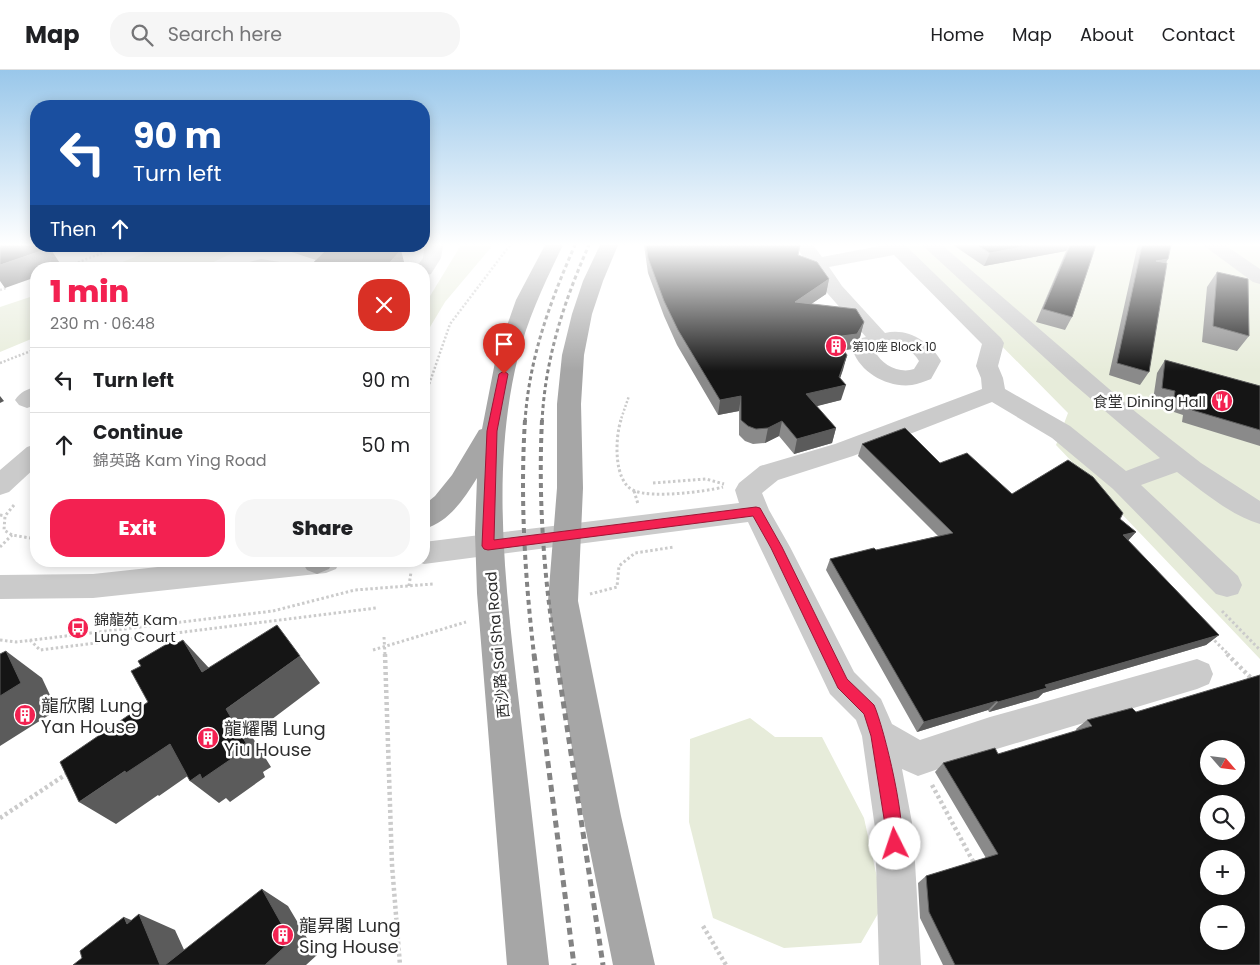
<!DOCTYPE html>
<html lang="en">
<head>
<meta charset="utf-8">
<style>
  body { margin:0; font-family:Poppins,"Noto Sans TC",sans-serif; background:#f6f6f6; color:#202124; height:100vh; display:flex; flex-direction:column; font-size:19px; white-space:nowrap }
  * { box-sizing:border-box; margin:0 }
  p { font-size:16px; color:#757577 }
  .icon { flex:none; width:28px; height:28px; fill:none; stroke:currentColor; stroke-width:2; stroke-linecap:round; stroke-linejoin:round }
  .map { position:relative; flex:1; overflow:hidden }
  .drawer { position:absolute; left:30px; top:192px; width:400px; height:305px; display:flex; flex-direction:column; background:#fff; border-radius:20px; box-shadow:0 2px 12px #0003 }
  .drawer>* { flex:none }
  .banner { position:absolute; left:30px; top:30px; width:400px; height:152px; border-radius:20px; box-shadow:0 2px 12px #0003; background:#1a4fa0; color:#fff; overflow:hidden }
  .needle { width:32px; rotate:118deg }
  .controls { position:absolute; left:1200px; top:670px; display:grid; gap:10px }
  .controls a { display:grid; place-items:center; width:45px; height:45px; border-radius:50%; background:#fff; box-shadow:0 2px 12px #0003; font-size:25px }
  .pin { position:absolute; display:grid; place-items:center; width:42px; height:42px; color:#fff; margin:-51px -21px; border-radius:50% 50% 50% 0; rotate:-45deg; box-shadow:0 0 5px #0007 }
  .pin .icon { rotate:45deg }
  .me { position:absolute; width:55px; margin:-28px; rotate:356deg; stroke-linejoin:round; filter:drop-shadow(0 0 4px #0008) }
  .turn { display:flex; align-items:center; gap:18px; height:105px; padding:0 20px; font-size:22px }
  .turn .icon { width:65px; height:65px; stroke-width:2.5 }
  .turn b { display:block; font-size:35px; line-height:42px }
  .then { display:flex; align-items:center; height:48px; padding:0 20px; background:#0003; gap:10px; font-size:19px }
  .round { display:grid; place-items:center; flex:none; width:52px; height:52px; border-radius:20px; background:#f6f6f6 }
  .summary { display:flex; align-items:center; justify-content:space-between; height:85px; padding:0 20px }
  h1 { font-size:30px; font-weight:800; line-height:38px; color:#f32151 }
  .primary-button { display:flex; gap:10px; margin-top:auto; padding:10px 20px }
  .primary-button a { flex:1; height:58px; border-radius:20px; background:#f32151; color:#fff; font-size:20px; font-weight:800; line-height:58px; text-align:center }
  .primary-button a+a { background:#f6f6f6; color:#202124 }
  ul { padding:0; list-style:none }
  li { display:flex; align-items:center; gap:15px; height:65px; padding:0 20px; border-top:1px solid #e0e0e0 }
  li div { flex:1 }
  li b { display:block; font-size:19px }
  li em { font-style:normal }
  header { display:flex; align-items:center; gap:30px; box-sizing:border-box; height:70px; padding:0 25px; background:#fff; border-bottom:1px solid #e0e0e0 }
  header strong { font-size:24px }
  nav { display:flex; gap:28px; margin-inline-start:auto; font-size:18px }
  .search { width:350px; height:45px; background:#f6f6f6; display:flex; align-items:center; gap:12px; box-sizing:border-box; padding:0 18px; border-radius:20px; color:#757577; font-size:19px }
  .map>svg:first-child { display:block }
  .green { fill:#e7ecda }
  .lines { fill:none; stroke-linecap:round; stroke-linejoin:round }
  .path-far2 { stroke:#cbcbcb; stroke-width:2.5; stroke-dasharray:2 2; stroke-linecap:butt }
  .path-far1 { stroke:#cbcbcb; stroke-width:3; stroke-dasharray:2.5 2.5; stroke-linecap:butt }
  .path { stroke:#cbcbcb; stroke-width:4.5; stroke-dasharray:3 3; stroke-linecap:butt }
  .minor { fill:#cbcbcb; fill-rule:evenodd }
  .major { fill:#a6a6a6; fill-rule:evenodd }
  .rail-far2 { stroke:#838383; stroke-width:3; stroke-dasharray:4 3; stroke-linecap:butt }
  .rail-far1 { stroke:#838383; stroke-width:4; stroke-dasharray:5 4; stroke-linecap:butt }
  .rail { stroke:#838383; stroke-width:5; stroke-dasharray:7 5; stroke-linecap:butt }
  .wall { fill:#8a8a8a }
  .shaded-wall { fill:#5b5b5b }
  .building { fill:#151515; stroke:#5b5b5b; fill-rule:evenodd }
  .route { fill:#f32151; stroke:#9e1535 }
  .labels { text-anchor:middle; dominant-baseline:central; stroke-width:5; stroke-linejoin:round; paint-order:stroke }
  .far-poi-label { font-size:12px; fill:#2e2e2e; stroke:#fff; text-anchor:start }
  .poi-label { font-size:15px; fill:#2e2e2e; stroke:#fff; text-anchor:end }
  .street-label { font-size:15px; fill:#2e2e2e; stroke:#fff }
  .near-poi-label { font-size:18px; fill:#2e2e2e; stroke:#fff; text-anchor:start }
</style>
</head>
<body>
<header>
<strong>Map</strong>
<div class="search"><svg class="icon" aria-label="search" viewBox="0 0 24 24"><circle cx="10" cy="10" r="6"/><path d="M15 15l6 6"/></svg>Search here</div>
<nav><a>Home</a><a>Map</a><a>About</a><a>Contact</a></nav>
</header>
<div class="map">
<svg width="1260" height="895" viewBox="0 0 1260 895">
  <rect width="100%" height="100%" fill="#fff"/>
  <!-- green -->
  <path class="green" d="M461 175H493L445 232 424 267V236Z
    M902 175H1260V589L1056 375 1068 343Z
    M162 176H247L199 199H105Z
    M36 225V267L0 282V237Z
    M750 648 775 667H822L864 748 883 835 861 873 784 878 713 848 689 752 690 669Z"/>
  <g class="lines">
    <!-- path-far2 -->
    <path class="path-far2" d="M233 176 240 181
      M63 198 121 176
      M0 220 6 218
      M0 293 36 279
      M424 329 450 254 510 175
      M620 352 629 326"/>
    <!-- path-far1 -->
    <path class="path-far1" d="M621 350C615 368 613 413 635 421 652 428 704 422 723 417
      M424 396H430
      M653 413 706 409 724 414
      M634 421 638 434
      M14 435 5 446 4 460 12 465 36 469
      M0 445 5 446
      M0 477 12 465
      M409 516 411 502
      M590 524 617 517 619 496 635 483 674 477
      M1222 541 1260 580
      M384 567 385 585
      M1211 567 1229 585
      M0 570 16 572 273 541 355 520 433 514
      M30 570 40 580 376 538
      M373 580 466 552"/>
    <!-- path -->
    <path class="path" d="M385 584 392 795 400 895
      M1227 584 1252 609
      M932 715 975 795
      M0 748 68 703
      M703 856 726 895"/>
    <!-- minor -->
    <path class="minor" d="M425 175H443L441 188 431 204 424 206V199H415L423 188Z
      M795 175H813L822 187 885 175H905L1001 268 1004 273 998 296 1003 308 1005 319 1070 356 1126 401 1160 388 1070 311 922 175H942L1137 343 1201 393 1260 431V454C1230 445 1202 421 1177 402L1141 415 1238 506 1242 515 1238 524 1227 527 1216 524 1113 419 1052 368 992 332 853 386 778 410 762 423 769 440 790 477 854 602 881 629 892 654 920 670 990 647 1197 589 1209 594 1213 604 1209 614 1197 619 990 681 918 706 902 699 913 758 921 895H879L875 758 862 666 856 650 830 624 748 452 424 494 415 491H424V472L739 433 735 420 739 413 760 396 835 374 982 319 981 308 976 296 982 274 894 185 829 197 842 216 885 263C907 257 931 272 941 291L931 309C925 311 918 314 912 315 888 318 861 303 853 281L862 268 866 267 828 224ZM890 274C902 276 913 280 919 291L914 299C900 304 881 295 875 281L877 278Z
      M1203 175H1225L1260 199V214L1253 212Z
      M261 189 299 195 301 199H236L238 195Z
      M36 317V335L27 338 19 335 15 330C20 322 27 319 36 317Z
      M36 374V397L9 422 0 425V400L27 377Z
      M213 491H340L336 499 326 503 93 528 0 529V505L93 504Z"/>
    <!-- major -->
    <path class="major" d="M545 175H563C545 212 528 248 518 287 490 400 506 519 519 633 529 720 539 807 549 895H507L477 523 475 463 477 408C464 429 449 452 424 459V435L435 426 452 405 479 360 482 359 496 287 516 230Z
      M600 175H618L603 211 592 244 584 285 581 334 583 418 578 531 621 746 655 895H613L583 746 548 531 557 418V334L562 285 572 244 583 211Z
      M333 491 329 499 317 504 307 500 302 492Z"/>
    <!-- rail-far2 -->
    <path class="rail-far2" d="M525 352C529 288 550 232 575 175
      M542 352C545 289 564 231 589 175"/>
    <!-- rail-far1 -->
    <path class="rail-far1" d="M525 350C520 429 525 507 534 585
      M542 350C538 430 544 507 556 585"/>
    <!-- rail -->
    <path class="rail" d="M534 584 574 895
      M556 584 603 895"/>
  </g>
  <!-- wall -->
  <path class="wall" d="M644 175H800L798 186 829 209 826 224 811 234 864 252 860 267 852 279 843 280 847 285 840 308 841 330 816 336 836 358 832 373 794 384 779 366 765 373 753 374 745 371 739 365V341L718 345 677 275 664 246 648 203Z
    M953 175H1096L1072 247 1065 260 1036 252 1066 181 984 196Z
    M1138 175H1171L1166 193 1149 302 1140 315 1109 305 1137 178Z
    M273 176H397L394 179 404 192 398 199H307L316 190Z
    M1217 202 1249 266 1237 281 1202 272 1207 217Z
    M1165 290 1260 316V376L1182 352 1183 345 1165 339 1166 334 1153 330 1157 303Z
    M862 374 940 393 1012 424 1120 449 1136 462 1128 470 1219 565 1206 575 1043 623 1038 628 989 642 988 640 917 662 826 500 830 489 876 480 938 466 858 386Z
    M1087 650 1260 895H943L920 848 918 813 926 806 986 788 935 702 943 693 998 684 1077 661 1076 659Z"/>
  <!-- shaded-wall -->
  <path class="shaded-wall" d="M1032 175H1069L1066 181 984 196 990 183Z
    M383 176H397L385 190 381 178Z
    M50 178 63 198 60 199H36V207L5 218 0 211V195Z
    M401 180 404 192 398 199H384Z
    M1168 189 1161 201 1156 191Z
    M829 209 826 224 792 247 795 232Z
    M864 252 860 267 852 279 831 282 834 267Z
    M847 285 843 300 837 317 846 315 841 330 802 340 806 324 839 307Z
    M0 326 4 331 0 333Z
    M741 326 739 341 718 345 720 330Z
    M782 351 779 366 765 373 768 358Z
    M836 358 832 373 794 384 797 369Z
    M1136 462 1126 473 1123 465Z
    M1219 565 1206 575 1043 623 1038 628 989 642 998 632 1045 615Z
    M183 570 209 598 202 602Z
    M6 581 42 608 57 640 0 676V626Z
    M300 586 320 613 251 665 271 697 263 702 265 707 230 732 226 728 219 733 190 711 226 639Z
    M997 631 988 640 917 662 924 652Z
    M170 674 199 698 159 726 158 725 116 754 79 732 125 701Z
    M262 819 288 836 317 885 306 895H265Z
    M139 844 175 860 191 895H160L127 854 124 847 143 855Z"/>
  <!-- building -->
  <path class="building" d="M0 175H36V176H48L50 178 0 195Z
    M646 175H800L798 185 817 192 829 209 795 232 856 239 864 252 857 264 834 267 847 285 839 307 846 315 806 324 836 358 797 369 782 351 768 358 756 359 748 356 741 350V326L720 330 678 260 664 231 648 188Z
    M977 175H1032L990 183Z
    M1070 175H1096L1072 247 1043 239Z
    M1142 175H1171L1168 189 1156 191 1167 193 1149 302 1117 293Z
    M305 176H383L381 178 401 180 384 199H307L324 182Z
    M1217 202 1248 209 1249 266 1213 256Z
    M1165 290 1260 316V360L1192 340V332L1174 327 1175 321 1162 318Z
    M905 358 940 393 967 383 1012 424 1068 390 1093 407 1123 443 1120 449 1136 462 1123 465 1219 565 1045 615 1047 618 998 632 997 631 924 652 830 489 874 478 876 480 953 463 862 374Z
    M277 555 300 586 226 639 246 673 238 678 240 683 202 709 200 704 190 711 170 674 126 703 125 701 79 732 60 692 148 632 131 601 141 596 138 591 172 571 174 575 183 570 202 602Z
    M6 581 21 613 0 626V584Z
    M1260 605V895H955L929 842 926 806 998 784 943 693 995 678 998 684 1092 656 1087 650 1132 638 1136 642ZM1209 679H1236V706H1209ZM1209 734H1236V761H1209ZM1209 789H1236V816H1209ZM1209 844H1236V871H1209Z
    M262 819 291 871 265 895H165Z
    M139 844 160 895H73L82 888 80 881 124 847 127 854Z"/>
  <!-- sky -->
  <linearGradient id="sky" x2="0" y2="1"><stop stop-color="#99c7ea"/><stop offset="0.58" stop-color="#fff"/><stop offset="1" stop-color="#fff" stop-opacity="0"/></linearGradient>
  <rect width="1260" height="301" fill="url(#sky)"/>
  <!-- route -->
  <path class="route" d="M504 301 508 304 497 361 494 470 756 437 760 438 782 477 847 609 874 635C884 657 909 760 900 780L895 782 889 780 871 666 864 644 838 618 771 478 753 446 488 480 484 479 482 476 487 361 499 304Z"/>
  <!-- icons -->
  <defs>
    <g id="building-disc" transform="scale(1.125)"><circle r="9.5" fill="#f32151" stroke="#fff"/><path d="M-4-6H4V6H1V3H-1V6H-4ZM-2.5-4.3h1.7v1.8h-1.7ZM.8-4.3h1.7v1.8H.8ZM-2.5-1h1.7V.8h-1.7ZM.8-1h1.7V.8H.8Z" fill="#fff"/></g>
    <g id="restaurant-disc" transform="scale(1.125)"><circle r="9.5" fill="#f32151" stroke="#fff"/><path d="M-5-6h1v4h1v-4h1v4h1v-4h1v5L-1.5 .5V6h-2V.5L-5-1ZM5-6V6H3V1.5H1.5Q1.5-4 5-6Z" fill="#fff"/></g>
    <g id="bus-disc" transform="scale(1.125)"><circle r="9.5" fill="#f32151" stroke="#fff"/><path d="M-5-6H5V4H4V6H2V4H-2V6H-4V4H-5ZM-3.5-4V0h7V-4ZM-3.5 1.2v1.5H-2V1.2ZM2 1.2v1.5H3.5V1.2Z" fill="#fff"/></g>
  </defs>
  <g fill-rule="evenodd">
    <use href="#building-disc" x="836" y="276"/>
    <use href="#restaurant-disc" x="1222" y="331"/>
    <use href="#bus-disc" x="78" y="558"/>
    <use href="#building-disc" x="25" y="645"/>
    <use href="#building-disc" x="208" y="668"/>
    <use href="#building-disc" x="283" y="865"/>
  </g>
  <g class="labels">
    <!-- far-poi labels -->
    <g class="far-poi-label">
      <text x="852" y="276">第10座 Block 10</text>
    </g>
    <!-- poi labels -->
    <g class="poi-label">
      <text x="1206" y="331">食堂 Dining Hall</text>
      <text x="94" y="549" text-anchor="start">錦龍苑 Kam<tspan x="94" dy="17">Lung Court</tspan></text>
    </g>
    <!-- street labels -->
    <g class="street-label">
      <text transform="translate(497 575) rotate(-95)">西沙路 Sai Sha Road</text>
    </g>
    <!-- near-poi labels -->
    <g class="near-poi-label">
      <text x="41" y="635">龍欣閣 Lung<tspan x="41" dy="21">Yan House</tspan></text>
      <text x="224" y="658">龍耀閣 Lung<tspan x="224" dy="21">Yiu House</tspan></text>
      <text x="299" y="855">龍昇閣 Lung<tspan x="299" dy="21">Sing House</tspan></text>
    </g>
  </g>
</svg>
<div class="controls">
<a><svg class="needle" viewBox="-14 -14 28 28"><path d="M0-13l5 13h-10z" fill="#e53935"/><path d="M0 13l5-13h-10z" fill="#757577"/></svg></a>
<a><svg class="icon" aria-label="search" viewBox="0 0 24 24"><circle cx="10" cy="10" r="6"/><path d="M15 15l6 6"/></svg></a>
<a>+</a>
<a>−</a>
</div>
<div class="pin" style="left:504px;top:304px;background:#d93025"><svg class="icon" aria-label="arrive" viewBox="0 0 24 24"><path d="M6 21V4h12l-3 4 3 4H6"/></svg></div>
<svg class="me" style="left:895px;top:774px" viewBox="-20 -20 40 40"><circle r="19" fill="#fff"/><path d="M0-13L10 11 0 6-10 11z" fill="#f32151"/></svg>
<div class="banner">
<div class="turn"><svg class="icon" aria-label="left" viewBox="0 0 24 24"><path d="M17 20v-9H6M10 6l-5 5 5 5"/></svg><div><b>90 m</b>Turn left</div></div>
<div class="then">Then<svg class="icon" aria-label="ahead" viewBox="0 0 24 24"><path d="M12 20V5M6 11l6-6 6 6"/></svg></div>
</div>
<section class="drawer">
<div class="summary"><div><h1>1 min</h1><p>230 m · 06:48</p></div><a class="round" style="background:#d93025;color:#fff"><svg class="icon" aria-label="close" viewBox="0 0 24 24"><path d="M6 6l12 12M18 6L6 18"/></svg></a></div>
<ul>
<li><svg class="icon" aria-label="left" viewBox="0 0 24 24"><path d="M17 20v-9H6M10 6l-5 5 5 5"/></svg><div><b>Turn left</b></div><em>90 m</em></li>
<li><svg class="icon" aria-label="ahead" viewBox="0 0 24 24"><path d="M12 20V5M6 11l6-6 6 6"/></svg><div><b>Continue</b><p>錦英路 Kam Ying Road</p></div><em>50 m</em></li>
</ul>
<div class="primary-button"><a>Exit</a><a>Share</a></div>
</section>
</div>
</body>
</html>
